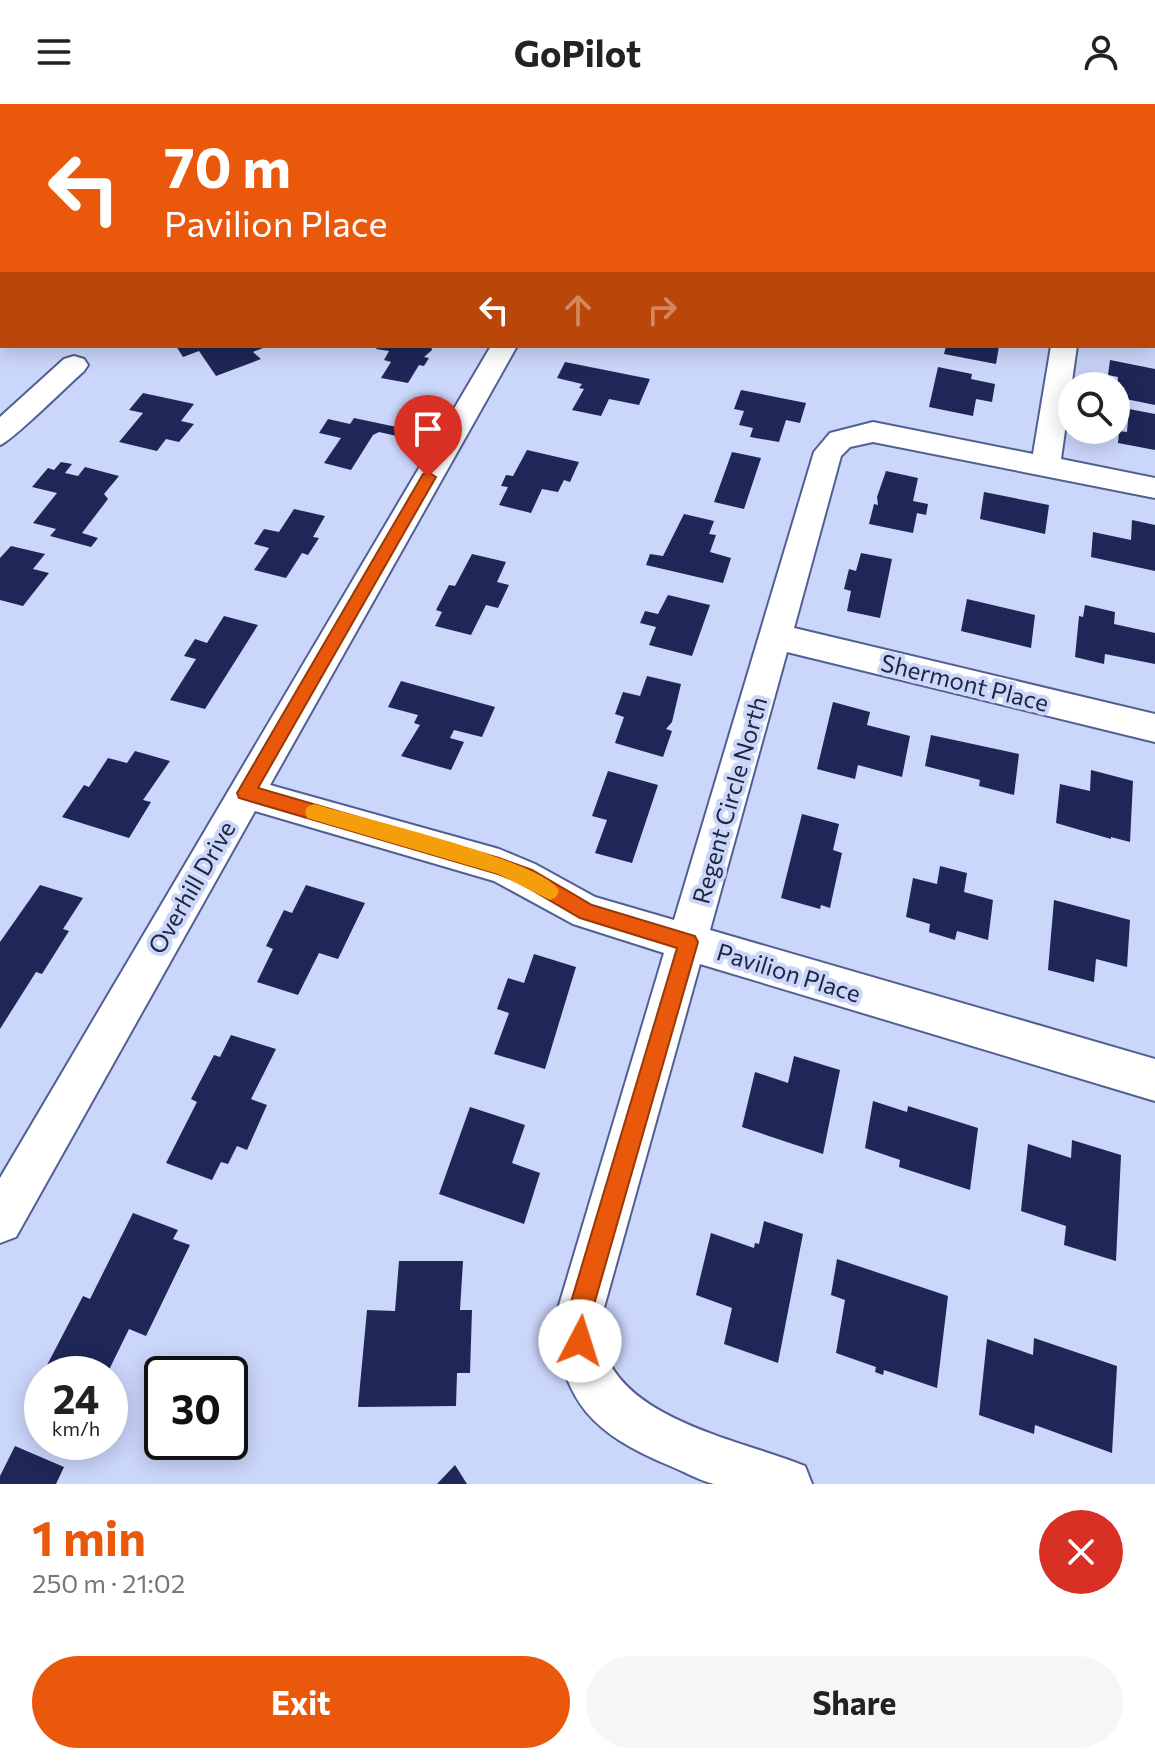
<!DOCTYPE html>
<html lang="en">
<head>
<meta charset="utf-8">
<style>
  body { margin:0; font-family:Commissioner,sans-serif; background:#f6f6f6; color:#222; height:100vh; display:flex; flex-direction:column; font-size:30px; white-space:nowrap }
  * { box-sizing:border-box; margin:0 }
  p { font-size:26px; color:#767676 }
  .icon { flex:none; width:44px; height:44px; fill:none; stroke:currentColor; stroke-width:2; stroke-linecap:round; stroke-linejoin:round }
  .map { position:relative; height:1380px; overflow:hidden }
  .details { display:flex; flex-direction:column; background:#fff; flex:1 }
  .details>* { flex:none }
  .guide { position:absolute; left:0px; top:0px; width:1156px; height:244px; box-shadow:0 4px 20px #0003; background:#ea580c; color:#fff; overflow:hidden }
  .controls { position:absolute; left:1058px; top:268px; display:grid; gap:16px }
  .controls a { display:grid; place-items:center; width:72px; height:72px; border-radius:50%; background:#fff; box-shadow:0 4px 20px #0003; font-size:40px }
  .speed { position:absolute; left:24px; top:1252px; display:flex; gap:16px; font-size:40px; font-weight:700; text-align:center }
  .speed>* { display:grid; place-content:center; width:104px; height:104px; border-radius:50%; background:#fff; box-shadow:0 4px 20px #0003; line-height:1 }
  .speed small { font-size:20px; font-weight:400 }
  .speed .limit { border:4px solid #111; border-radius:12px; background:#fff; color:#111 }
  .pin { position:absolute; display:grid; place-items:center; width:68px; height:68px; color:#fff; margin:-82px -34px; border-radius:50% 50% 50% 0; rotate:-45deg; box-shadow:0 0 8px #0007 }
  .pin .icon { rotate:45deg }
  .me { position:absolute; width:88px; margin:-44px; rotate:5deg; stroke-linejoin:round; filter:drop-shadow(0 0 6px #0008) }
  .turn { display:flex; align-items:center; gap:28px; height:168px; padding:0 32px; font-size:36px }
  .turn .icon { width:104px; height:104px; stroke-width:2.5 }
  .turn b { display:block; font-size:56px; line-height:68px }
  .lanes { display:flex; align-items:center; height:76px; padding:0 32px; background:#0003; justify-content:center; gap:40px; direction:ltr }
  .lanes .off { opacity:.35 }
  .round { display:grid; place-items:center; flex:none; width:84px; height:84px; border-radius:42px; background:#f6f6f6 }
  .head { display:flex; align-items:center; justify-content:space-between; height:136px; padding:0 32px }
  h1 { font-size:48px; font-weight:700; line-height:60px; color:#ea580c }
  .button { display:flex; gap:16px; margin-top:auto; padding:16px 32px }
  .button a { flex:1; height:92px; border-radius:48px; background:#ea580c; color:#fff; font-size:32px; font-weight:700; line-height:92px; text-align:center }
  .button a+a { background:#f6f6f6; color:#222 }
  header { display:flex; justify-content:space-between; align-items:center; height:104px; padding:0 32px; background:#fff; font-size:36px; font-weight:700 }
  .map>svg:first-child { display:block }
  .building { fill:#1e2757 }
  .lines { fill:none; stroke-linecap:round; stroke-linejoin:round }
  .street-casing { stroke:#515f94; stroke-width:4 }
  .street { fill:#fff; fill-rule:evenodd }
  .route { fill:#ea580c; stroke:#983908; stroke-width:2 }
  .slow { fill:#f59e0b }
  .labels { text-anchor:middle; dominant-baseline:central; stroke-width:8; stroke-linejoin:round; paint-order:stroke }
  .street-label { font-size:24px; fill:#20263e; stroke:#cbd6fb }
</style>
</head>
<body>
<header><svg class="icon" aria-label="menu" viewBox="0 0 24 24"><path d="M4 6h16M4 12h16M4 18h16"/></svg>GoPilot<svg class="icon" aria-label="person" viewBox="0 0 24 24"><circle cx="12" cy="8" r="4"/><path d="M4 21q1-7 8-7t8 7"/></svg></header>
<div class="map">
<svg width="1155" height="1380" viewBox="0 0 1155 1380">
  <rect width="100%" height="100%" fill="#cbd6fb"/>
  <!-- building -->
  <path class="building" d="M176 242H268L253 248 261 255 216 272 199 247 183 253Z
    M378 242H431L432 246 424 253 429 254 424 262 419 261 408 279 381 274 391 258 384 256 389 247 376 245Z
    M946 242H999L996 260 944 250Z
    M1110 256 1155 265V301L1116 293 1118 273 1108 271Z
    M565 258 650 275 639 301 609 295 601 312 572 306 584 285 579 284 582 280 557 274Z
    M938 263 972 270 971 275 995 280 992 298 976 295 973 312 929 303Z
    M741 286 806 299 800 319 786 316 779 338 750 333 753 324 739 321 744 307 734 305Z
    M143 289 194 300 181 317 194 320 179 338 166 335 157 347 119 338 143 309 129 306Z
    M1129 305 1155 310V346L1118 339 1119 327 1127 328Z
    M354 314 406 325 401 333 379 328 373 331 351 366 324 359 341 334 319 329 328 315 350 320Z
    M527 346 579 358 570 378 564 376 558 388 542 385 531 409 499 401 508 383 501 382 506 371 513 372Z
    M732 348 761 354 744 405 714 398Z
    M61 358 72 360 65 369 78 372 85 363 119 372 104 390 108 395 82 429 98 434 91 443 50 432 56 425 33 419 57 389 32 383 48 364 54 366Z
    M886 367 918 374 913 397 928 400 926 411 917 409 913 429 869 420 874 400 878 401 877 393Z
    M984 388 1049 401 1045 430 980 415Z
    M294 405 325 412 313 433 319 434 308 451 302 449 286 474 254 466 269 444 254 440 264 425 279 428Z
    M684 410 714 417 709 430 716 431 710 448 731 454 723 479 646 461 650 450 663 452Z
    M1132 416 1155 421V467L1091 453 1093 428 1131 436Z
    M11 442 45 450 33 465 49 469 23 502 0 496V454Z
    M861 449 892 455 880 514 847 507 851 487 844 485 849 465 856 467Z
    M472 450 506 458 497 478 509 481 498 504 486 501 471 531 435 522 442 508 436 506 449 481 455 482Z
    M668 491 710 501 692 552 649 541 656 523 640 519 645 507 658 510Z
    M967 495 1035 511 1031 544 961 527Z
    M1085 501 1115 508 1114 520 1155 529V560L1105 550 1104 560 1075 553 1079 512 1083 513Z
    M224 512 258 521 205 605 170 596 196 555 184 552 195 535 207 539Z
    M647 572 681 580 672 618 666 625 672 627 663 653 615 639 624 613 615 610 623 588 640 592Z
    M401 577 495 603 482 633 454 626 450 634 464 638 451 666 401 652 420 621 414 619 418 611 388 603Z
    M833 598 870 608 867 621 910 632 902 673 858 661 855 675 817 665Z
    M931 631 1019 650 1014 691 979 682 980 676 925 662Z
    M135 647 170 657 143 696 151 698 129 734 62 713 84 681 89 683 108 654 127 659Z
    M1091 666 1133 677 1130 738 1111 733V735L1056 719 1060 680 1090 687Z
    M608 667 658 681 632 759 595 749 607 716 592 712Z
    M802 710 839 720 833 746 842 749 830 804 821 801 820 805 781 794Z
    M940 762 967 769 964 788 993 796 988 836 957 827 955 836 929 828 930 820 906 813 913 774 937 780Z
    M40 781 83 794 63 825 69 827 42 870 36 868 0 925V838Z
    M306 781 365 799 338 855 319 849 298 891 257 878 273 845 266 842 284 806 292 809Z
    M1054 796 1130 816 1127 863 1096 855 1094 878 1048 866Z
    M534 850 576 863 545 965 494 950 509 909 497 905 508 874 524 879Z
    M231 931 276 945 251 995 267 1001 247 1046 237 1042 228 1060 221 1058 212 1076 166 1059 197 998 191 995 214 951 220 953Z
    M794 952 840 966 823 1050 742 1023 755 968 788 979Z
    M873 997 907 1008 908 1002 978 1024 970 1086 899 1063 900 1056 865 1044Z
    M470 1003 525 1021 512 1059 540 1069 524 1120 439 1090Z
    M1072 1036 1121 1051 1116 1157 1064 1141 1066 1122 1021 1107 1028 1040 1071 1054Z
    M133 1109 178 1126 173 1135 190 1141 146 1232 129 1225 107 1270H59L45 1265 83 1192 90 1195Z
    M764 1117 803 1130 778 1259 724 1240 732 1204 696 1191 711 1129 754 1144 755 1139 759 1140Z
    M837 1155 948 1192 937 1284 884 1266 883 1271 875 1268 876 1263 836 1249 845 1196 831 1191Z
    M399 1157H463L460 1206H472L470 1269H457L456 1302 358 1303 367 1206 395 1207Z
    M1034 1234 1117 1262 1112 1349 1035 1321 1034 1330 979 1311 987 1235 1033 1251Z
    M15 1342 64 1363 56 1380H0V1372Z
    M455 1361 467 1380H437Z"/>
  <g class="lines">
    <!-- street casing -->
    <g class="street-casing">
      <path id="street" d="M491 242H517L270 681 499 745 535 760 595 793 674 816 814 348 830 329 873 318 1033 350 1051 242H1077L1061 355 1155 374V394L873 338 850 343 841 352 794 524 1155 610V638L787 548 710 826 1155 955V997L700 860 600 1218C603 1232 602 1247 610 1260 643 1320 746 1338 805 1362L812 1380C783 1380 742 1380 714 1380 698 1376 683 1367 668 1361 593 1329 564 1300 554 1218L664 849 573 820 494 777 255 707 16 1133 0 1139V1074Z
        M74 252 84 255 88 261 84 267C68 281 12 337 0 341V313L64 255Z"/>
    </g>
    <!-- street -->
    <use href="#street" class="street"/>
  </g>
  <!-- route -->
  <path class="route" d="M428 368 436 373 258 684 499 754 532 766 592 801 695 832 698 838 589 1218 592 1237 588 1245 580 1249 571 1245 565 1218 677 844 580 814 518 778 498 770 246 696 239 694 237 689 423 370Z"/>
  <!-- slow -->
  <path class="slow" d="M314 700C354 712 546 757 559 787L556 793 550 796 498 770 307 714 305 708 307 703Z"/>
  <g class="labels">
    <!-- street labels -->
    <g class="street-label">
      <text transform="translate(965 578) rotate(14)">Shermont Place</text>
      <text transform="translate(729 696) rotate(-74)">Regent Circle North</text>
      <text transform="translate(191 783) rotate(-60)">Overhill Drive</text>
      <text transform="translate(789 868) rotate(17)">Pavilion Place</text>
    </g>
  </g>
</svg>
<div class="controls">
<a><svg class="icon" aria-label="search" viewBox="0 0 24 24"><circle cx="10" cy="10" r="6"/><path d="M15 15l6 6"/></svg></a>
</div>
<div class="speed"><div>24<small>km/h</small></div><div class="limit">30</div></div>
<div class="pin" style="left:428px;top:373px;background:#d93025"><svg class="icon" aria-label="arrive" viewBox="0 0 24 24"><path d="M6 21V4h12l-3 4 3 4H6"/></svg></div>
<svg class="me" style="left:580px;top:1237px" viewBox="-20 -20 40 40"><circle r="19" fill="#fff"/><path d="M0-13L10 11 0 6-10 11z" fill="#ea580c"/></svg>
<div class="guide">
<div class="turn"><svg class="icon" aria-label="left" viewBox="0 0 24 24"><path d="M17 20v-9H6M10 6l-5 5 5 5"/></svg><div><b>70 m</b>Pavilion Place</div></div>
<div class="lanes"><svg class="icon" aria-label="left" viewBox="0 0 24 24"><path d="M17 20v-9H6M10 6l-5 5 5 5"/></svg><svg class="icon off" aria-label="ahead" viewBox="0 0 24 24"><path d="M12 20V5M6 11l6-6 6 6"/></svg><svg class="icon off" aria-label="right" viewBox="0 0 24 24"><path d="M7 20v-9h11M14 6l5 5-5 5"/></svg></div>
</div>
</div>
<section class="details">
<div class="head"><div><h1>1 min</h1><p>250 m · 21:02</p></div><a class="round" style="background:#d93025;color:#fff"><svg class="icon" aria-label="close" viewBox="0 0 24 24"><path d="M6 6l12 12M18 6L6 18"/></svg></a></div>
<div class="button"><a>Exit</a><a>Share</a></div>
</section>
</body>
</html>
